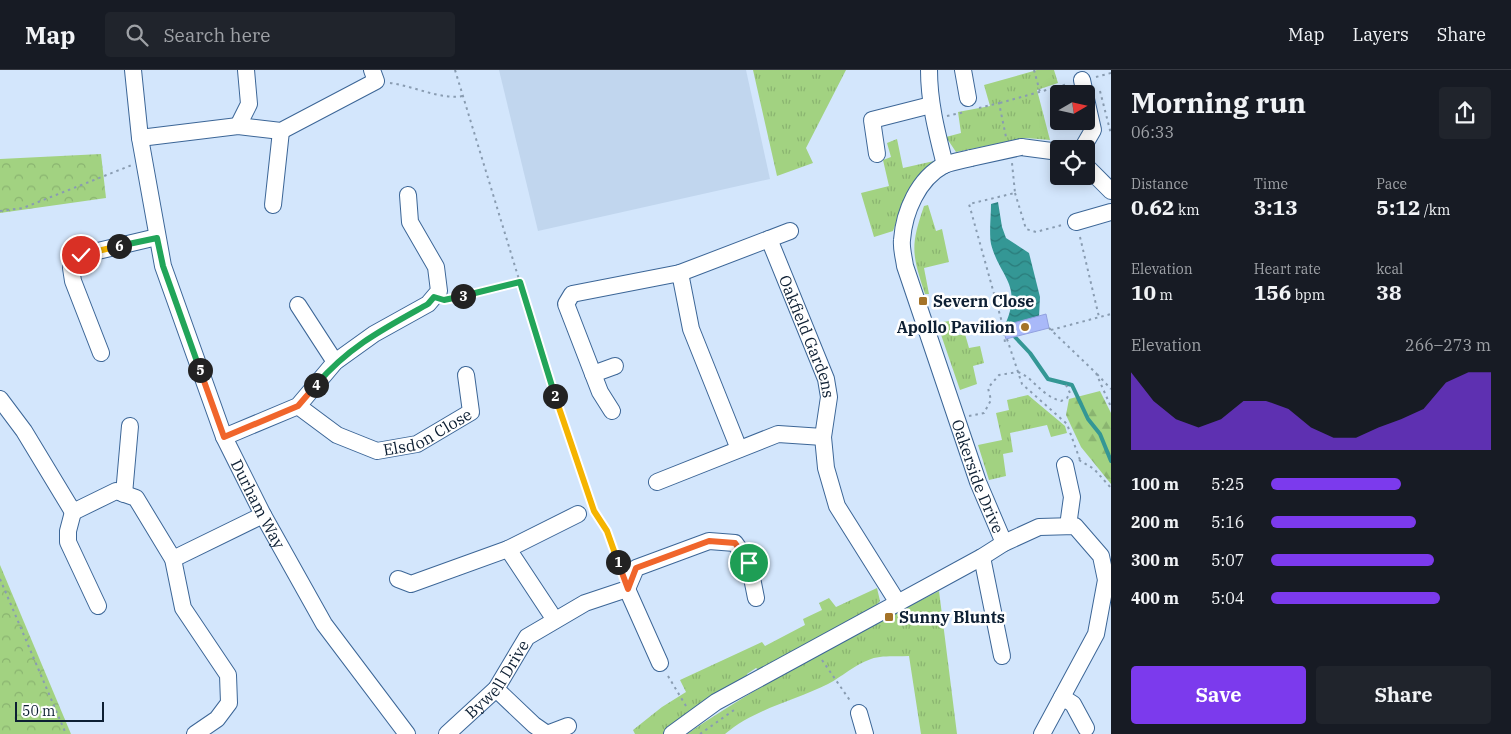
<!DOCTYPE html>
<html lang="en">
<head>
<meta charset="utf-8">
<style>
  body { margin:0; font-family:"IBM Plex Serif",serif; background:#20242c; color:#f1f3f6; height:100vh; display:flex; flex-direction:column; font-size:19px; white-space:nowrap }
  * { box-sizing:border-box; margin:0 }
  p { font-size:16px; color:#9ea1a6 }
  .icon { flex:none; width:28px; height:28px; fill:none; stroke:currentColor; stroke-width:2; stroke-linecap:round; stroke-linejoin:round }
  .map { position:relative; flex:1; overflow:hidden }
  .drawer { display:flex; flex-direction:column; background:#171b24; width:400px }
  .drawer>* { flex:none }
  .needle { width:32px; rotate:81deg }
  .buttons { position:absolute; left:1050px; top:15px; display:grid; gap:10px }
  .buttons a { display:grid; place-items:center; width:45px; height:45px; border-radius:5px; background:#171b24; box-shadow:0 2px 12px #0003; font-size:25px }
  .scale { position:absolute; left:15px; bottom:12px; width:89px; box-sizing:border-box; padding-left:5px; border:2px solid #0d1f33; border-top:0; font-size:14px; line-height:18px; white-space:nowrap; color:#0d1f33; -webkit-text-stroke:4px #fff; paint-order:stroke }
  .pin { position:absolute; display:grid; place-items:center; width:42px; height:42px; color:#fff; margin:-21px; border:2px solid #fff; border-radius:50%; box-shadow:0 1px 5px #0007 }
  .km { position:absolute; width:25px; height:25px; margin:-12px; border-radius:50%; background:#222; color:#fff; font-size:14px; line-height:25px; text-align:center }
  .round { display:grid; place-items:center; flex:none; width:52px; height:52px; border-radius:5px; background:#20242c }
  .overview { display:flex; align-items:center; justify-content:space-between; height:85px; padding:0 20px }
  h1 { font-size:28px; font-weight:800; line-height:38px }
  .metrics { display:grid; grid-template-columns:repeat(3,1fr); gap:8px; height:85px; padding:5px 20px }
  .metrics div { display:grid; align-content:center }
  .metrics b { font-size:21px; font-weight:800 }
  .metrics small { font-size:14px; font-weight:400 }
  .metrics p { font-size:14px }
  .chart { height:140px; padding:10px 20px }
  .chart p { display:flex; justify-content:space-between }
  .chart svg { width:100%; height:90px; margin-top:5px; fill:#7c3aed; opacity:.7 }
  .button { display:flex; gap:10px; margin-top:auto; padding:10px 20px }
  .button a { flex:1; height:58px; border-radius:5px; background:#7c3aed; color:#fff; font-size:20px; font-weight:800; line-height:58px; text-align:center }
  .button a+a { background:#20242c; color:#f1f3f6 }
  ul { padding:0 20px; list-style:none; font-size:16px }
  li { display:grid; grid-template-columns:80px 60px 1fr; align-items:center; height:38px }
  li i { height:12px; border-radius:6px; background:#7c3aed }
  header { display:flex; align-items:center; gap:30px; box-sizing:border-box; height:70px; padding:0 25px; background:#171b24; border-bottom:1px solid #363941 }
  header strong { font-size:24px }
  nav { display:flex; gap:28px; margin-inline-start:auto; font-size:18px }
  .search { width:350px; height:45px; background:#20242c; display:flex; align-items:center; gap:12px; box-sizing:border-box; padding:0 18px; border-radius:5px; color:#9ea1a6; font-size:19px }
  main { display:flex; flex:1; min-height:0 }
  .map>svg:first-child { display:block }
  .built { fill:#c1d6ee }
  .grass { fill:url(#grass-tufts) }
  .forest { fill:url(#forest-firs) }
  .park { fill:url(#park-crowns) }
  .water { fill:url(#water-waves) }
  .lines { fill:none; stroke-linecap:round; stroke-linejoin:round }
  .stream { stroke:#349795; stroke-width:4 }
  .building { fill:#a9b9f9; stroke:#92a1df }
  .minor-casing { stroke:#3c6697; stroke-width:18 }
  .path { stroke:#899cb1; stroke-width:2; stroke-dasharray:2.5 4; stroke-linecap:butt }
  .minor { stroke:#fff; stroke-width:16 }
  .minor-bridge-casing { stroke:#3c6697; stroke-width:18; stroke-linecap:butt }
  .minor-bridge { stroke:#fff; stroke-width:16 }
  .split-1-casing { stroke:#fff; stroke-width:10 }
  .split-2-casing { stroke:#fff; stroke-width:10 }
  .split-3-casing { stroke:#fff; stroke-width:10 }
  .split-4-casing { stroke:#fff; stroke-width:10 }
  .split-5-casing { stroke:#fff; stroke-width:10 }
  .split-6-casing { stroke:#fff; stroke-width:10 }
  .split-7-casing { stroke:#fff; stroke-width:10 }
  .split-1 { stroke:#f0652b; stroke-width:6 }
  .split-2 { stroke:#f5b400; stroke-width:6 }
  .split-3 { stroke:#22a559; stroke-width:6 }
  .split-4 { stroke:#22a559; stroke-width:6 }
  .split-5 { stroke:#f0652b; stroke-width:6 }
  .split-6 { stroke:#22a559; stroke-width:6 }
  .split-7 { stroke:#f5b400; stroke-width:6 }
  .poi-dot { fill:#a47328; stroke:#fff; stroke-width:2 }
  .labels { text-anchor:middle; stroke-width:5; stroke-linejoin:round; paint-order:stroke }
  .poi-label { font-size:16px; font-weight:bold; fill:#0d1f33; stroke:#fff; text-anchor:start }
  .street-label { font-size:16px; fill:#0d1f33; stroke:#fff }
</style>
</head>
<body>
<header>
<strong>Map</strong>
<div class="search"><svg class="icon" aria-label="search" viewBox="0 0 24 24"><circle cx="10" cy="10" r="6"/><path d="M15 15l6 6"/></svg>Search here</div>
<nav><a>Map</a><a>Layers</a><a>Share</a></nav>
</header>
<main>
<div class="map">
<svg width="1111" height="664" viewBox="0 0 1111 664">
  <defs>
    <pattern id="grass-tufts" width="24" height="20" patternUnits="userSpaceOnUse" patternTransform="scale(1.25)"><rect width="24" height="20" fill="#a2d281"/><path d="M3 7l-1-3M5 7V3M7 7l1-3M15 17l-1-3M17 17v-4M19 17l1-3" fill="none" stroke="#8ab470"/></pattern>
    <pattern id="forest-firs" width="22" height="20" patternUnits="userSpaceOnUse" patternTransform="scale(1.25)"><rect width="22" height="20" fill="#a2d281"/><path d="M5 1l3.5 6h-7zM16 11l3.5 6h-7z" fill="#8ab470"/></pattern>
    <pattern id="park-crowns" width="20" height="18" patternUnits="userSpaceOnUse" patternTransform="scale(1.25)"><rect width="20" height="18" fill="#a2d281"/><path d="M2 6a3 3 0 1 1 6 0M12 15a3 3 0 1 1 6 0" fill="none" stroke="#8ab470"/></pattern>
    <pattern id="water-waves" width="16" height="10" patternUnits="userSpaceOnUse" patternTransform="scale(1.25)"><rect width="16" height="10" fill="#349795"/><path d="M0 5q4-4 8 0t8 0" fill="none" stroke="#2a7b7a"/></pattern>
  </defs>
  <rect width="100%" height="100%" fill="#d3e6fc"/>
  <polygon class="built" points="499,0 746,0 770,109 538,161"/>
  <g class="grass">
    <polygon points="753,0 846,0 806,78 813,93 777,106"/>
    <polygon points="1037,0 1054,0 1058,13 1037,20 1050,70 1026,68 956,82 946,67 961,63 958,42 990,36 984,15"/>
    <path d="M897 69 903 98 934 91C914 113 903 133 893 161L874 167 861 123 889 116 883 90 891 87 887 73Z"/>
    <path d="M928 135 936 161 942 159 949 192 924 198 929 224H925C912 184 910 177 924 136Z"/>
    <polygon points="949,251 953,266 965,264 969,278 980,276 984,293 973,296 977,314 960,320 937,253"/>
    <polygon points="1028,325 1065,356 1067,363 1051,367 1047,355 1010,363 1013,382 1003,384 1006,406 989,410 978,375 1002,370 996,343 1009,340 1007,330"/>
    <polygon points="877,518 880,531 871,541 760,601 756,598 747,604 747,609 663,664 635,664 633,660 662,637 686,622 680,610 762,572 765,576 805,555 803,549 822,540 819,533 829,528 836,537"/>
    <path d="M939 521 957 664H921L909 586C897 587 882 585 871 589 854 595 843 606 828 614 794 631 754 639 725 664H687C767 610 853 564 939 521Z"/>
  </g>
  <polygon class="forest" points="1100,321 1111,343 1111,414 1081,377 1066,345 1069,329"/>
  <g class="park">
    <polygon points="101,84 106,128 0,143 0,89"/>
    <polygon points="0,495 71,664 0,664"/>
  </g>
  <path class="water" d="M998 132 1002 157 1006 168 1029 183 1040 227 1039 247 1005 255C1023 214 1000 208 991 174 989 162 991 146 991 134Z"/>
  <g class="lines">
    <polyline class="stream" points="1011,253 1015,267 1030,283 1048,309 1072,315 1088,349 1100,364 1111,391"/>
  </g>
  <polygon class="building" points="1046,244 1049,258 1006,269 1002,256"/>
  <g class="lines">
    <defs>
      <g id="minor">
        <path id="s1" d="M133 0 140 68 163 196 224 367 263 445 324 554 407 664"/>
        <path d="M929 0C929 33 937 63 945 95"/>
        <polyline points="963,0 968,28"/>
        <polyline points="1082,10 1085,24"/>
        <polyline points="238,56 249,34 246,0"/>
        <polyline points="140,68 238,56 281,61 376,11 372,0"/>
        <polyline points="1021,77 1059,82"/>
        <polyline points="1082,79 1093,60 1086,29"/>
        <polyline points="877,84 872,50 931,35"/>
        <path id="s2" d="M971 88C963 90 952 92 944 95 918 109 904 142 902 170 901 178 904 188 905 196L978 412 1004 473"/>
        <polyline points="1086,96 1111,121"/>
        <polyline points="273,135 281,61"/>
        <polyline points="1076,152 1111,142"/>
        <path id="s3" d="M769 169 826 309 829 327 823 367 826 398 837 436 898 533"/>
        <polyline points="680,203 790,161"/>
        <polyline points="298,235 335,292"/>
        <polyline points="101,283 73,211 71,198 81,185 157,167"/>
        <polyline points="593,304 615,296"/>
        <polyline points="0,329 24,361 73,442 116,421 136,428 173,489 183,538 228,605 229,633 217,649 195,664"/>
        <path id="s4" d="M298 336 337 365 377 381 417 374 471 342 466 305"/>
        <polyline points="612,341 600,322 566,234 572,224 680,203 691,259 739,379"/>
        <polyline points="224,367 298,336 335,292 374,264 428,234 439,221 436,197 410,152 408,125"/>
        <polyline points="1065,395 1072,427 1068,456"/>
        <polyline points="657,412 778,364 823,367"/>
        <polyline points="124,424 130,356"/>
        <polyline points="73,442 68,461 68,472 98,536"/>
        <polyline points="508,479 555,550"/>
        <polyline points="982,487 1002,586"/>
        <polyline points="173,489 263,445"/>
        <polyline points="398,509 411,514 508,479 578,444"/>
        <polyline points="627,519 660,593"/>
        <polyline points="496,619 534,655 547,664 568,656"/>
        <polyline points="1062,627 1073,634 1086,658"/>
        <polyline points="859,643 865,664"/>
        <path id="s5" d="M447 664 496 619 527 567 585 533 627 519 636 498 709 471 735 473 749 493 756 528"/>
        <polyline points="672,664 716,632 982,487 1004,473 1039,457 1075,456 1101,486 1106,510 1096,564 1042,664"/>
      </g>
    </defs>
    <use href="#minor" class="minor-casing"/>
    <g class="path">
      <polyline points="455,0 565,360 594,441 607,461 620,498"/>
      <polyline points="1034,0 1040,22"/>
      <polyline points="1096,7 1111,3"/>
      <path d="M390 13C414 16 440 30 463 26"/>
      <polyline points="1100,21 1111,64"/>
      <polyline points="1000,33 1068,14"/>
      <polyline points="979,38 999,33 1006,67"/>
      <polyline points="947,46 965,42"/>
      <polyline points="1015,123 1026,159 1036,162 1062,155"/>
      <polyline points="0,141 23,138 132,95"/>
      <polyline points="1080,167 1099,247"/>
      <polyline points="451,229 520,212"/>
      <polyline points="1003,256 969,134 1015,123 1012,93"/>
      <polyline points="1049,258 1096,303 1111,337"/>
      <polyline points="1051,260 1111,244"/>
      <polyline points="1004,263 1005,273 1008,272"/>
      <polyline points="1007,269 1022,314 1067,354 1080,390"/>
      <path d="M1018 302C1033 307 1040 325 1061 331L1067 328 1070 323 1066 315"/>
      <polyline points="1097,304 1111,319"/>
      <polyline points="969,346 984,343 991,330 988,318 999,305 1018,302"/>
      <polyline points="1079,390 1094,399 1111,418"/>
      <polyline points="0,509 66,664"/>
      <polyline points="822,590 851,632"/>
      <polyline points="668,606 686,636"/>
      <polyline points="700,664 734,640"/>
    </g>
    <use href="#minor" class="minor"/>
    <defs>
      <polyline id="minor-bridge" points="971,88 1021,77"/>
    </defs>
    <use href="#minor-bridge" class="minor-bridge-casing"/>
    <use href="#minor-bridge" class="minor-bridge"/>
  </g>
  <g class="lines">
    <defs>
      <polyline id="split-1" points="618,492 628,519 636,498 709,471 735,473 749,493"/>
      <polyline id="split-2" points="555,326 594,441 607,461 618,492"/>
      <polyline id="split-3" points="463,226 520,212 555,326"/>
      <path id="split-4" d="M316 315C349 276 385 258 428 234L434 227 444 230 463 226"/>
      <polyline id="split-5" points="200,300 224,367 298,336 316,315"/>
      <polyline id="split-6" points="119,176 157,168 163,196 200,300"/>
      <polyline id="split-7" points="81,185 119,176"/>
    </defs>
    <use href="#split-1" class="split-1-casing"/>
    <use href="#split-2" class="split-2-casing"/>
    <use href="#split-3" class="split-3-casing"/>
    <use href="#split-4" class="split-4-casing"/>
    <use href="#split-5" class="split-5-casing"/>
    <use href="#split-6" class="split-6-casing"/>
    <use href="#split-7" class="split-7-casing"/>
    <use href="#split-1" class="split-1"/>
    <use href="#split-2" class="split-2"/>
    <use href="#split-3" class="split-3"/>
    <use href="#split-4" class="split-4"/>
    <use href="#split-5" class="split-5"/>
    <use href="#split-6" class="split-6"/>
    <use href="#split-7" class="split-7"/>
  </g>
  <g class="poi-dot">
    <rect x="918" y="226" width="10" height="10" rx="2.5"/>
    <circle cx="1025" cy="257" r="5"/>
    <rect x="884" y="542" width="10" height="10" rx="2.5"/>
  </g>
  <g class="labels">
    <g class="poi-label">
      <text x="933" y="237">Severn Close</text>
      <text x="1015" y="263" text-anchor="end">Apollo Pavilion</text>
      <text x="899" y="553">Sunny Blunts</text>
    </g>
    <g class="street-label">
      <text dy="6" stroke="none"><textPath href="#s3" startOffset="105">Oakfield Gardens</textPath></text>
      <text dy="6" stroke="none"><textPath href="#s4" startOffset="146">Elsdon Close</textPath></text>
      <text dy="6" stroke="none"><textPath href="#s2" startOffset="366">Oakerside Drive</textPath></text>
      <text dy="6" stroke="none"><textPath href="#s1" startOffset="455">Durham Way</textPath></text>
      <text dy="6" stroke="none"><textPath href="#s5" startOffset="75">Bywell Drive</textPath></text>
    </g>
  </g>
</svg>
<div class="buttons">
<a><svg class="needle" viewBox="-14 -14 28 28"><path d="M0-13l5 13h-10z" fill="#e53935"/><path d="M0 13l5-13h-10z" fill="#9ea1a6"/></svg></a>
<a><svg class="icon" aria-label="locate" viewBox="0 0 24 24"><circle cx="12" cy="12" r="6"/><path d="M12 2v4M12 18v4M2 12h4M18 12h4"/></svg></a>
</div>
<div class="scale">50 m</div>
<div class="pin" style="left:749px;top:493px;background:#1e9e55"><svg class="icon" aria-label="arrive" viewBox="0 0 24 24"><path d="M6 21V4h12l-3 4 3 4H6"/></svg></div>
<div class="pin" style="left:81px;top:185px;background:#d93025"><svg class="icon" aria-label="check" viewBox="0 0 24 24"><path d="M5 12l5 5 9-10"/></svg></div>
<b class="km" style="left:618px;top:492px">1</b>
<b class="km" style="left:555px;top:326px">2</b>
<b class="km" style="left:463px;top:226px">3</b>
<b class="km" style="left:316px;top:315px">4</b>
<b class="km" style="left:200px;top:300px">5</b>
<b class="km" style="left:119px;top:176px">6</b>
</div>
<section class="drawer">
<div class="overview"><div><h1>Morning run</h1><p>06:33</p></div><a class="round"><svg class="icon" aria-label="share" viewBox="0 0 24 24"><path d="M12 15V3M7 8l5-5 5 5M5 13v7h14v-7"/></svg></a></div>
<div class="metrics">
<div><p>Distance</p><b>0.62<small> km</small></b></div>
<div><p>Time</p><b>3:13</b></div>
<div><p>Pace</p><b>5:12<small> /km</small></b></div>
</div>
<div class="metrics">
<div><p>Elevation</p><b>10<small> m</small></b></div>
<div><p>Heart rate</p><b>156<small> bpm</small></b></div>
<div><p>kcal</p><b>38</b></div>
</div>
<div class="chart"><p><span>Elevation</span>266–273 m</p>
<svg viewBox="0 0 160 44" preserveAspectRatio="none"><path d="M0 44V6L10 20L20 29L30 33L40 29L50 20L60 20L70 24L80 33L90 38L100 38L110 33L120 29L130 24L140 11L150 6L160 6V44z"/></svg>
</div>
<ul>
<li><b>100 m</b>5:25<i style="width:59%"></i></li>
<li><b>200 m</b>5:16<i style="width:66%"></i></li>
<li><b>300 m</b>5:07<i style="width:74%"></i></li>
<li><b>400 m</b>5:04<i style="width:77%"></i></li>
</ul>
<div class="button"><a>Save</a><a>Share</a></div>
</section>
</main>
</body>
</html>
